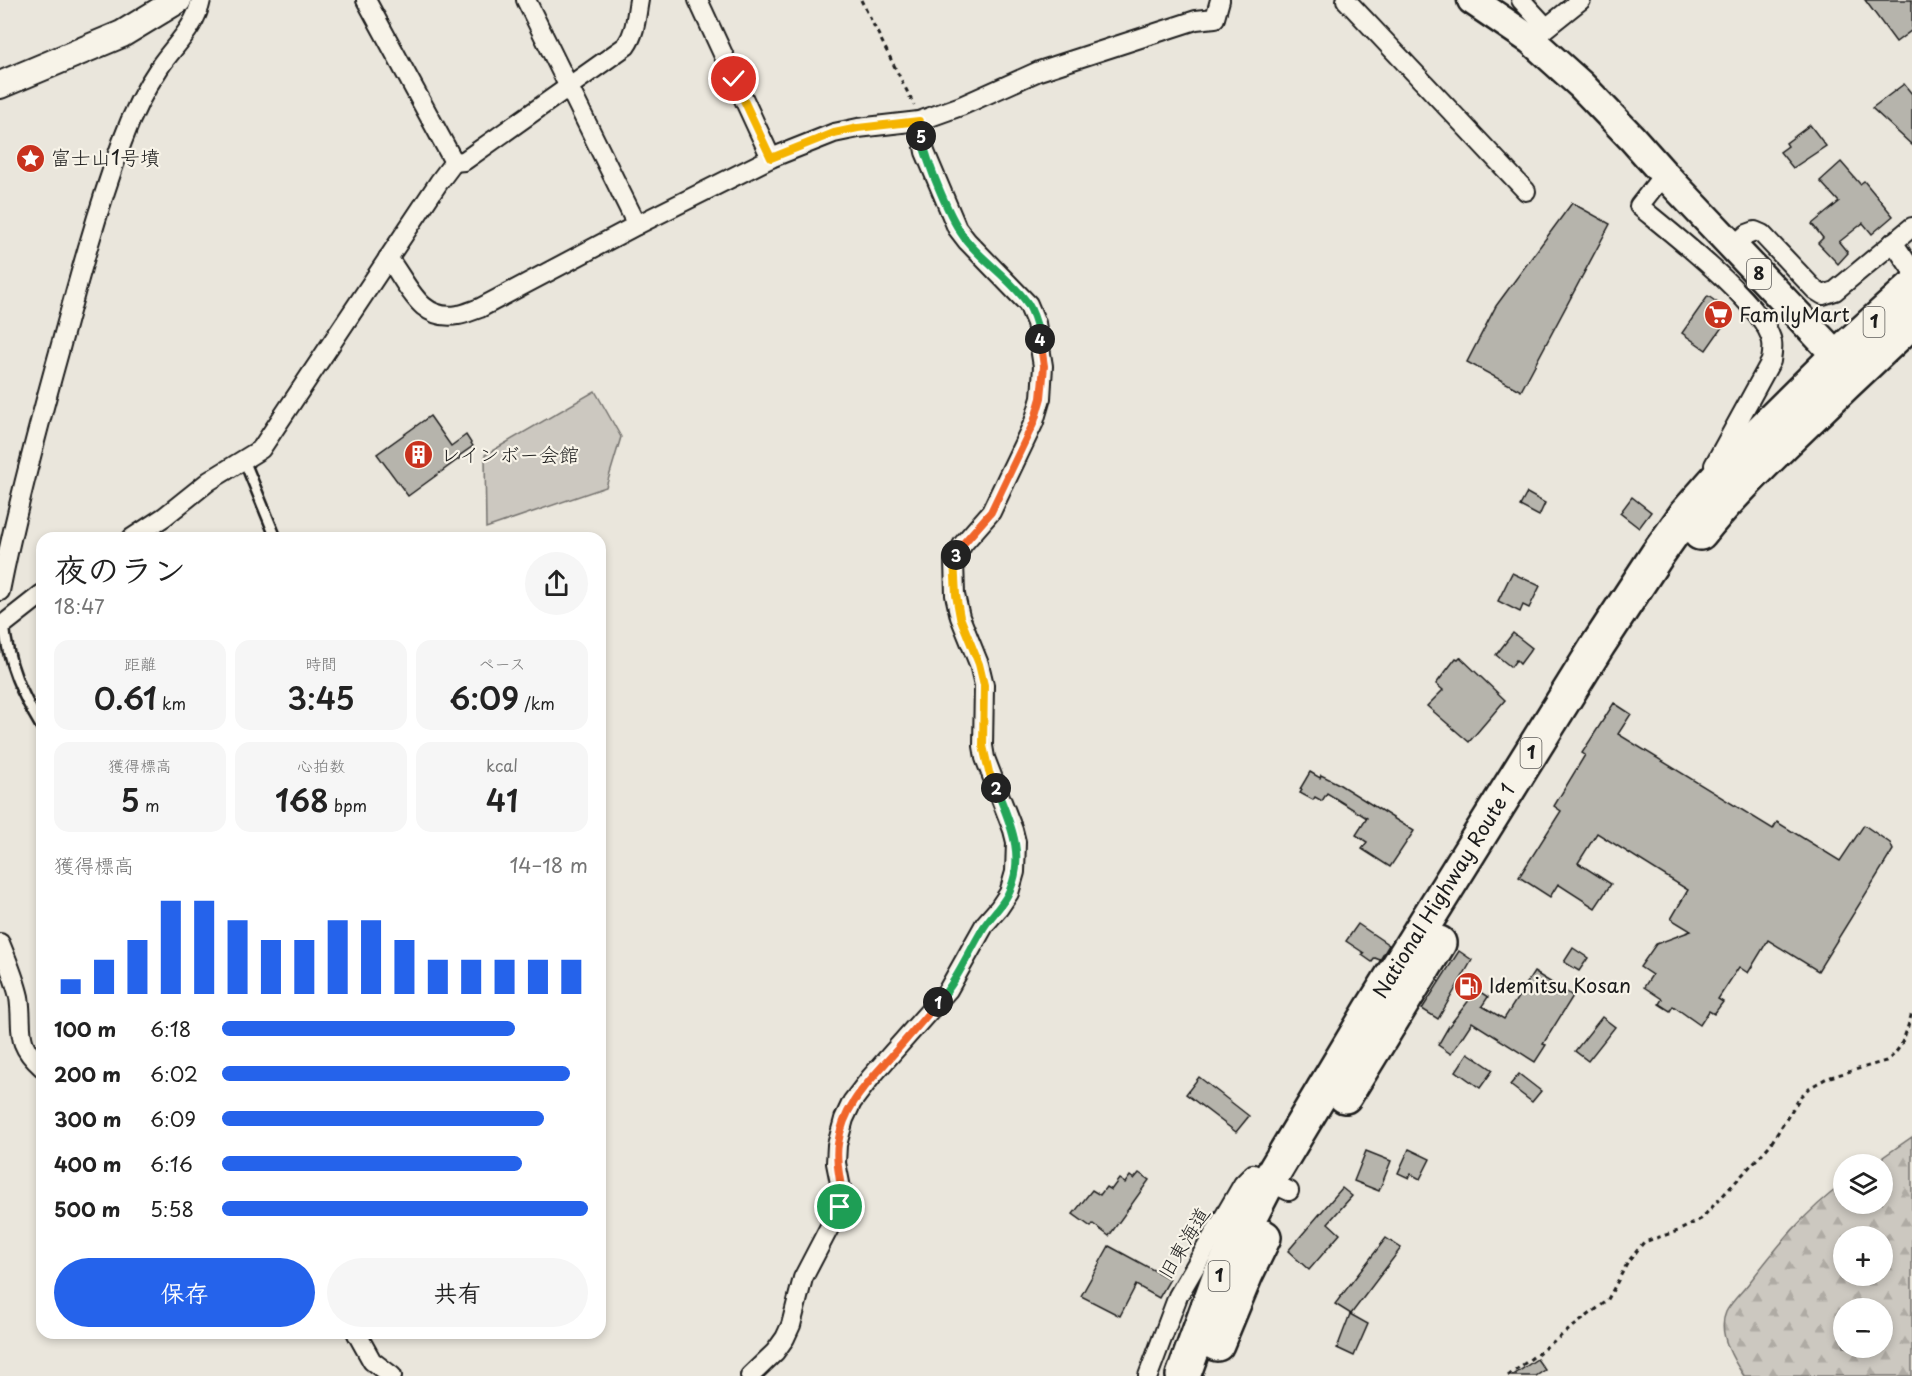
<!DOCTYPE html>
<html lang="ja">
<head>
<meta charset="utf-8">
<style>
  body { margin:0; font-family:"Playpen Sans","Klee One",sans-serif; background:#f6f6f6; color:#222; height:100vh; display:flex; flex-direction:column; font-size:22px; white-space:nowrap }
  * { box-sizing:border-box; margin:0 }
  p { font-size:20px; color:#767676 }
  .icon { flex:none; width:33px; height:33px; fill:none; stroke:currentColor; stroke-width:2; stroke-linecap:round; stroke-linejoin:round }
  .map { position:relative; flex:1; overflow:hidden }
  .drawer { position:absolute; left:36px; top:532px; width:570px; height:807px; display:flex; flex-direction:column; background:#fff; border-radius:18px; box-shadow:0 3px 9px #0003 }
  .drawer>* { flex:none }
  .fabs { position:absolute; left:1833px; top:1154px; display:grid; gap:12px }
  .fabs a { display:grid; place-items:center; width:60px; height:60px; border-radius:50%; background:#fff; box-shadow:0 3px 9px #0003; font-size:30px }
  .pin { position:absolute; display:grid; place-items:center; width:51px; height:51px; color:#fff; margin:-26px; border:3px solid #fff; border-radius:50%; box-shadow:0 2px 6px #0007 }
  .km { position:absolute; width:30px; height:30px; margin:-15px; border-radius:50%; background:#222; color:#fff; font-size:16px; line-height:30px; text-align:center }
  .round { display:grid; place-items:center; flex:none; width:63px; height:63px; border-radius:32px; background:#f6f6f6 }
  .head { display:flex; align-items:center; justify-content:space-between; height:102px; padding:0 18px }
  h1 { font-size:33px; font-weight:600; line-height:45px }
  .metrics { display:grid; grid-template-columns:repeat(3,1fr); gap:9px; height:102px; padding:6px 18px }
  .metrics div { display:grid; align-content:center; border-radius:15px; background:#f6f6f6; text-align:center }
  .metrics b { font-size:30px; font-weight:600 }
  .metrics small { font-size:16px; font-weight:400 }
  .metrics p { font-size:16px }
  .chart { height:168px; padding:12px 18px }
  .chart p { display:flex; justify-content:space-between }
  .chart svg { width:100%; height:108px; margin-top:6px; stroke:#2563eb; stroke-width:6 }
  .primary-button { display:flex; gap:12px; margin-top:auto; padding:12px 18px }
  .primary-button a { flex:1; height:69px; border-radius:36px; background:#2563eb; color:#fff; font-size:24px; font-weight:600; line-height:69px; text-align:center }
  .primary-button a+a { background:#f6f6f6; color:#222 }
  ul { padding:0 18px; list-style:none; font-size:20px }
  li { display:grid; grid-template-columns:96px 72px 1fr; align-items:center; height:45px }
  li i { height:15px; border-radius:8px; background:#2563eb }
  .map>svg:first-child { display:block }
  .green { fill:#ccc8c0; stroke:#74726e; stroke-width:1.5 }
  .forest { fill:url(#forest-firs); stroke:#74726e; stroke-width:1.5; fill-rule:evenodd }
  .building { fill:#b6b4ac; stroke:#1c1c1c; stroke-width:1.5 }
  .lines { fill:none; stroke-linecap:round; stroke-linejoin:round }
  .lane-casing { stroke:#1c1c1c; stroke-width:14 }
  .street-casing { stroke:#1c1c1c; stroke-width:22 }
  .secondary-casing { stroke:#1c1c1c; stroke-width:30 }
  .primary-casing { stroke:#1c1c1c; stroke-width:33 }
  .highway-casing { stroke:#1c1c1c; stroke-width:38 }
  .path { stroke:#1c1c1c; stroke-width:3; stroke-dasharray:4.5 4.5; stroke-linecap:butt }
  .lane { stroke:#f7f3e8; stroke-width:9 }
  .street { stroke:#f7f3e8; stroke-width:18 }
  .secondary { stroke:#f7f3e8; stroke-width:26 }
  .primary { stroke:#f7f3e8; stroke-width:28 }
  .highway { stroke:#f7f3e8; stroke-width:33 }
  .split-1-casing { stroke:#fff; stroke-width:12 }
  .split-2-casing { stroke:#fff; stroke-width:12 }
  .split-3-casing { stroke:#fff; stroke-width:12 }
  .split-4-casing { stroke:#fff; stroke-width:12 }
  .split-5-casing { stroke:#fff; stroke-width:12 }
  .split-6-casing { stroke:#fff; stroke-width:12 }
  .split-1 { stroke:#f0652b; stroke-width:8 }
  .split-2 { stroke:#22a559; stroke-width:8 }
  .split-3 { stroke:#f5b400; stroke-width:8 }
  .split-4 { stroke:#f0652b; stroke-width:8 }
  .split-5 { stroke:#22a559; stroke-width:8 }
  .split-6 { stroke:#f5b400; stroke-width:8 }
  .labels { text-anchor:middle; stroke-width:4.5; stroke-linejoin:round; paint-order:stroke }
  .shield { fill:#f7f3e8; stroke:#5e5c59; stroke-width:1.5 }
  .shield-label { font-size:18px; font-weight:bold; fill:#1c1c1c }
  .poi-label { font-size:20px; fill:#1c1c1c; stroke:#f7f3e8; text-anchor:start }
  .street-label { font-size:20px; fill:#1c1c1c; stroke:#f7f3e8 }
</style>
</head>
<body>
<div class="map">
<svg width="1912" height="1376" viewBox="0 0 1912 1376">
  <defs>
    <pattern id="forest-firs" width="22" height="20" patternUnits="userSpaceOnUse" patternTransform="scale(1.5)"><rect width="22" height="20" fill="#ccc8c0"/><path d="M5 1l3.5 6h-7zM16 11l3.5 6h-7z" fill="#afaba4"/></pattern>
  </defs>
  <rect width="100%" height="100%" fill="#eae6dc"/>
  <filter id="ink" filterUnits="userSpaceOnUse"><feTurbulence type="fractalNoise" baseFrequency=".0167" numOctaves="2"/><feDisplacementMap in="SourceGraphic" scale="12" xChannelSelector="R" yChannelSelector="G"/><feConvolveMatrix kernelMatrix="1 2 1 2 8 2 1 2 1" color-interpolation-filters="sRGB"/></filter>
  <g filter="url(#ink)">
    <polygon class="green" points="595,391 621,437 606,487 486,528 485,455"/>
    <path class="forest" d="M1912 1137V1376H1744C1733 1360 1717 1332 1726 1312 1731 1302 1742 1292 1749 1283 1777 1247 1805 1211 1843 1184L1844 1203H1882V1164H1873ZM1844 1236H1882V1275H1844ZM1844 1308H1882V1347H1844Z"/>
    <g class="building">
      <polygon points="1865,0 1912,0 1912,30 1896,42"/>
      <polygon points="1904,84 1912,94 1912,145 1872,108"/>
      <polygon points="1810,125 1826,146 1793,168 1780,152 1788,146 1786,143"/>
      <polygon points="1841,162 1860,184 1864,181 1893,216 1872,234 1863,223 1839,242 1848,253 1838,264 1818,243 1823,238 1812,224 1839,202 1820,181"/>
      <polygon points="1572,203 1610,224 1521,391 1467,362 1496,306"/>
      <polygon points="1708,296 1732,313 1706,350 1682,333"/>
      <polygon points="430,416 451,446 466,435 473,446 459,456 460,458 408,496 377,454"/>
      <polygon points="1527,493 1545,503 1539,516 1520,506"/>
      <polygon points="1632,497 1651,512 1639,528 1620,513"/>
      <polygon points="1512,573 1540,586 1529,608 1523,605 1520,612 1498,601"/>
      <polygon points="1513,633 1532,648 1520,664 1516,660 1511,667 1496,655"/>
      <polygon points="1460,657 1505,700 1469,742 1427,706 1443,690 1436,684 1456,658 1458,659"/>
      <polygon points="1614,703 1631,714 1618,734 1773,829 1777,822 1840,861 1864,825 1890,843 1893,850 1818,971 1768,940 1748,973 1739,967 1718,999 1723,1002 1714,1014 1709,1011 1700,1025 1673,1006 1670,1011 1659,1004 1662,999 1644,987 1652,975 1640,967 1656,944 1691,931 1671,919 1688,890 1597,833 1578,863 1611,884 1595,908 1558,884 1550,897 1519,877 1561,811 1554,806 1585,755 1582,753"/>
      <polygon points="1310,772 1320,778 1321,775 1337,783 1414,831 1390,867 1362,849 1367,842 1356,835 1367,818 1327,793 1322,801 1315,797 1313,800 1300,793 1302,790 1300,789"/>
      <polygon points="1358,924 1389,945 1380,960 1375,958 1372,962 1362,955 1364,953 1346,941"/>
      <polygon points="1573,948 1588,958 1579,971 1564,962"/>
      <polygon points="1459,951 1472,960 1438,1019 1422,1009"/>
      <polygon points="1534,972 1573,996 1543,1044 1546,1045 1535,1062 1472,1022 1451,1054 1438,1045 1449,1026 1477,990 1488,997 1482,1006 1504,1019"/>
      <polygon points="1602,1017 1615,1027 1588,1061 1575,1051"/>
      <polygon points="1468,1053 1493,1070 1480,1088 1456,1071"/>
      <polygon points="1519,1074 1541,1091 1532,1102 1510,1085"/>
      <polygon points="1199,1077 1249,1116 1236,1132 1186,1094"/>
      <polygon points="1409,1149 1430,1159 1420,1179 1411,1174 1409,1178 1398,1173"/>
      <polygon points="1366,1151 1391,1161 1379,1191 1354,1181"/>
      <polygon points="1139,1173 1149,1180 1109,1236 1093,1224 1091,1227 1073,1214 1092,1190 1100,1195 1106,1187 1111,1190 1119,1179 1125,1183 1130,1176 1134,1179"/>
      <polygon points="1342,1188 1352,1196 1328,1223 1340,1234 1309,1270 1288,1251"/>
      <polygon points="1386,1238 1401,1248 1351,1314 1335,1304"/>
      <polygon points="1109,1246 1170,1279 1159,1298 1136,1285 1120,1316 1081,1296"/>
      <polygon points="1350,1314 1368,1324 1354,1356 1337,1348"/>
      <polygon points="1537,1359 1545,1370 1536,1376 1512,1376"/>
    </g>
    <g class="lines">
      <defs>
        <g id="lane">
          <polyline points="244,460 276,538"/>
          <path d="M4 624C8 665 21 693 42 728"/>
        </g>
        <g id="street">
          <polyline points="366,0 454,162"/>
          <polyline points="526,0 637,225"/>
          <polyline points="698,0 771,158"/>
          <polyline points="1346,0 1526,191"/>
          <polyline points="1521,0 1546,27"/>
          <polyline points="1531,40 1581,0"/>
          <path d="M454 162 464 161 626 46C636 32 636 16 639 0"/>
          <path d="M1664 174 1639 206C1669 231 1766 306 1772 342 1773 348 1772 355 1771 361L1714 465"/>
          <polyline points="1893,242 1912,270"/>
          <polyline points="1732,247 1747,234 1755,231 1762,234 1815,290 1823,295 1835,291 1912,227"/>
          <path d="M388 258C408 283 419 322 458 315 466 314 473 310 480 308L637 225 771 158 834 133 858 128 919 121 961 106 1039 71 1196 20 1215 18 1220 0"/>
          <polyline points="132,538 164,517 209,481 261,449 439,182 454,162"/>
          <path d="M0 591C16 510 37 431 59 352 78 281 97 211 122 142 132 114 144 90 161 65 176 44 196 26 201 0"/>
          <polyline points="0,627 42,594"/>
          <path d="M0 943C7 960 15 979 19 997 24 1030 13 1041 42 1067"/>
          <polyline points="357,1334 372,1361 392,1376"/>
          <polyline points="750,1376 775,1352 785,1338 791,1325 803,1278 840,1207 841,1188 836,1163 837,1145 844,1119 852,1102 871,1077 948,990 985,924 999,908 1009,893 1015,872 1016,842 1013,830 985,758 983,746 984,685 979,664 960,617 955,595 954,560 963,544 991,512 1034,422 1041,398 1043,366 1036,323 1028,304 967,241 957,228 925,152 919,121"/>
          <polyline points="1148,1376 1178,1296 1243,1184 1253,1174 1289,1191"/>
        </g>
        <polyline id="secondary" points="0,85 122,34 178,0"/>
        <polyline id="primary" points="1472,0 1531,40 1581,85 1632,138 1664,174 1853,373"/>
        <g id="highway">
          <path d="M1700 533C1726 500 1756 471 1785 442 1827 401 1869 361 1912 321"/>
          <polyline points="1345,1096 1439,943"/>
          <polyline points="1217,1344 1246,1274 1264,1237"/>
          <polyline points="1183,1376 1219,1277 1268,1182 1371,1010 1598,645 1657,555 1686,514 1745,447 1837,356 1912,288"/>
        </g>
      </defs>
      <use href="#lane" class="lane-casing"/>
      <use href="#street" class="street-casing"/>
      <use href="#secondary" class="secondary-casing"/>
      <use href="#primary" class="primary-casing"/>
      <use href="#highway" class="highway-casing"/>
      <g class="path">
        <polyline points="861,0 914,105"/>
        <path d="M1508 1376 1607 1301 1628 1262 1644 1242 1678 1231 1701 1219 1770 1145 1801 1096 1809 1088 1827 1078 1886 1061C1903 1050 1906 1031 1912 1013"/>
      </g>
      <use href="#lane" class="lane"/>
      <use href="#street" class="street"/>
      <use href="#secondary" class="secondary"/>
      <use href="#primary" class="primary"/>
      <use href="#highway" class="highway"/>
    </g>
  </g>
  <g class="lines" filter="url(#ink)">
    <defs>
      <path id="split-1" d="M840 1207C845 1186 834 1168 838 1144 843 1104 871 1080 896 1051 910 1035 924 1019 938 1002"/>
      <path id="split-2" d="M938 1002C956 982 967 956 981 932 988 918 1001 908 1008 894 1027 857 1010 823 996 788"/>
      <polyline id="split-3" points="956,555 954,560 956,595 960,617 979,664 984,685 983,746 989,772 996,788"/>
      <polyline id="split-4" points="956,555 963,544 991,512 1034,422 1041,398 1044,366 1040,339"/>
      <path id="split-5" d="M921 136C927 162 950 221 967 241 985 263 1013 281 1028 304 1035 315 1037 327 1040 339"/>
      <polyline id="split-6" points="734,79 771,158 834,133 858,128 919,121 921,136"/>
    </defs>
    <use href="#split-1" class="split-1-casing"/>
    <use href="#split-2" class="split-2-casing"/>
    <use href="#split-3" class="split-3-casing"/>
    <use href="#split-4" class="split-4-casing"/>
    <use href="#split-5" class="split-5-casing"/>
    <use href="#split-6" class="split-6-casing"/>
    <use href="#split-1" class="split-1"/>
    <use href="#split-2" class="split-2"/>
    <use href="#split-3" class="split-3"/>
    <use href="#split-4" class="split-4"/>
    <use href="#split-5" class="split-5"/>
    <use href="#split-6" class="split-6"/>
  </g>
  <defs>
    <symbol id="sight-disc" viewBox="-11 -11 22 22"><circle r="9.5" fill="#c8321e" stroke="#f7f3e8"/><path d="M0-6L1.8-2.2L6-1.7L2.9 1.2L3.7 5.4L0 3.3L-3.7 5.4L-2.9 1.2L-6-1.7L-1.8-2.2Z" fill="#fff"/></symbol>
    <symbol id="supermarket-disc" viewBox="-11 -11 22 22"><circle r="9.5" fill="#c8321e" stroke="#f7f3e8"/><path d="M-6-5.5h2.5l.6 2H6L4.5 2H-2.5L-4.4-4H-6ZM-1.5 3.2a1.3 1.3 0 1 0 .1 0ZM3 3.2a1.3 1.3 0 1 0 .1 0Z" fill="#fff"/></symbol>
    <symbol id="building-disc" viewBox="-11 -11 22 22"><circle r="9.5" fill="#c8321e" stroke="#f7f3e8"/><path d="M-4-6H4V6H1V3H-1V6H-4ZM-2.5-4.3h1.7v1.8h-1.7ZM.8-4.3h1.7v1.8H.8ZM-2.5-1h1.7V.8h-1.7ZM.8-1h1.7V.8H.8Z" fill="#fff"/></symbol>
    <symbol id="fuel-disc" viewBox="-11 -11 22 22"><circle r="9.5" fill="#c8321e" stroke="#f7f3e8"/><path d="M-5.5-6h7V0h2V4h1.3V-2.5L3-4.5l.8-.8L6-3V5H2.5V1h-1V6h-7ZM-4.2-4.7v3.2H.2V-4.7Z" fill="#fff"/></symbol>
  </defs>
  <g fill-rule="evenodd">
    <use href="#sight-disc" x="14" y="142" width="33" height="33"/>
    <use href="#supermarket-disc" x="1702" y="298" width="33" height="33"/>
    <use href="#building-disc" x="402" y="438" width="33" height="33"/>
    <use href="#fuel-disc" x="1452" y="970" width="33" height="33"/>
  </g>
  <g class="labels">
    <g class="shield">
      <rect x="1747" y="259" width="24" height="30" rx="4.5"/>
      <rect x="1863.5" y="307" width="21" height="30" rx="4.5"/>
      <rect x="1520.5" y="738" width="21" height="30" rx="4.5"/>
      <rect x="1208.5" y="1261" width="21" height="30" rx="4.5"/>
    </g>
    <g class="shield-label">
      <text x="1759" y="280">8</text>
      <text x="1874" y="328">1</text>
      <text x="1531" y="759">1</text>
      <text x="1219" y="1282">1</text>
    </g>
    <g class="poi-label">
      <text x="51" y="165">富士山1号墳</text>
      <text x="1739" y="322">FamilyMart</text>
      <text x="440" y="462">レインボー会館</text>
      <text x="1489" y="993">Idemitsu Kosan</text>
    </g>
    <g class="street-label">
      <text transform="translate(1444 891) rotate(-58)" y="7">National Highway Route 1</text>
      <text transform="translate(1184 1243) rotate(-59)" y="7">旧東海道</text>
    </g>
  </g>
</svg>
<div class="fabs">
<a><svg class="icon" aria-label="layers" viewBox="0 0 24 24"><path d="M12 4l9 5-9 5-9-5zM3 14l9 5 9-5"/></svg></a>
<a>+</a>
<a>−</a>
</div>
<div class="pin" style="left:840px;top:1207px;background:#1e9e55"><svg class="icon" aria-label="arrive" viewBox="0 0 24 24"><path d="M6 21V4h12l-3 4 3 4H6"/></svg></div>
<div class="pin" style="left:734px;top:79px;background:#d93025"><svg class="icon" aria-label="check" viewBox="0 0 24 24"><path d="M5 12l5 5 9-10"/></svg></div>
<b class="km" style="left:938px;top:1002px">1</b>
<b class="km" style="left:996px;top:788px">2</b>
<b class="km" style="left:956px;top:555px">3</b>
<b class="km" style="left:1040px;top:339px">4</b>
<b class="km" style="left:921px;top:136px">5</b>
<section class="drawer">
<div class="head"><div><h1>夜のラン</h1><p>18:47</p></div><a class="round"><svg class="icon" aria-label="share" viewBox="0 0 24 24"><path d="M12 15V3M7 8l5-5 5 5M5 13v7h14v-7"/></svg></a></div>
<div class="metrics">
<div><p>距離</p><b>0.61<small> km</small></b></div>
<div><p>時間</p><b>3:45</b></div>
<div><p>ペース</p><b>6:09<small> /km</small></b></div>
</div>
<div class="metrics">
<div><p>獲得標高</p><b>5<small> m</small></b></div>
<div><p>心拍数</p><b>168<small> bpm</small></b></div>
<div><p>kcal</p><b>41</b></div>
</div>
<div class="chart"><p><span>獲得標高</span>14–18 m</p>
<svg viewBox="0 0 160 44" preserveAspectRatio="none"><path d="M5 44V38M15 44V30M25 44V22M35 44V6M45 44V6M55 44V14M65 44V22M75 44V22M85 44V14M95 44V14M105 44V22M115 44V30M125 44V30M135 44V30M145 44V30M155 44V30"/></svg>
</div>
<ul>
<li><b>100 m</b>6:18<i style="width:80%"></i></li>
<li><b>200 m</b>6:02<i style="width:95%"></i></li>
<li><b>300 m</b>6:09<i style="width:88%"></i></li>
<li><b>400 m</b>6:16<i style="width:82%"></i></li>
<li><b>500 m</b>5:58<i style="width:100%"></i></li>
</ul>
<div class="primary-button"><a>保存</a><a>共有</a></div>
</section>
</div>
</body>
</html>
